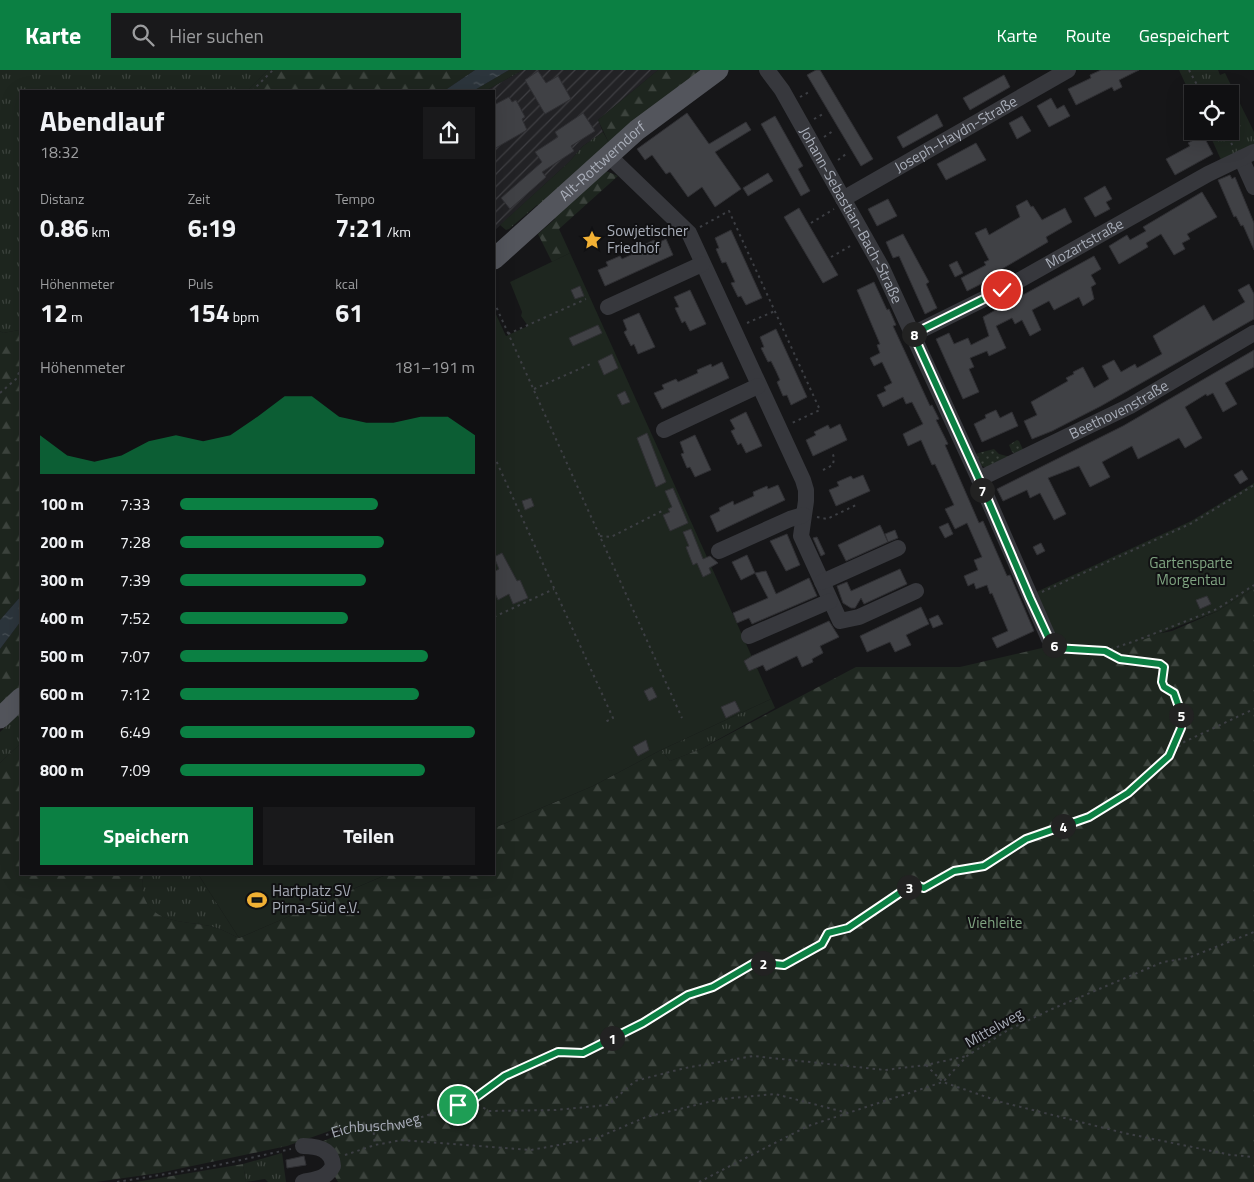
<!DOCTYPE html>
<html lang="de">
<head>
<meta charset="utf-8">
<style>
  body { margin:0; font-family:"Titillium Web",sans-serif; background:#19191b; color:#f1f3f6; height:100vh; display:flex; flex-direction:column; font-size:19px; white-space:nowrap }
  * { box-sizing:border-box; margin:0 }
  p { font-size:16px; color:#9c9d9f }
  .icon { flex:none; width:28px; height:28px; fill:none; stroke:currentColor; stroke-width:2; stroke-linecap:round; stroke-linejoin:round }
  .map { position:relative; flex:1; overflow:hidden }
  .details { position:absolute; left:20px; top:20px; width:475px; height:785px; display:flex; flex-direction:column; background:#101012; border-radius:0px; box-shadow:0 5px 20px #0002,0 0 0 1px #303032 }
  .details>* { flex:none }
  .buttons { position:absolute; left:1184px; top:15px; display:grid; gap:10px }
  .buttons a { display:grid; place-items:center; width:55px; height:55px; border-radius:0px; background:#101012; box-shadow:0 5px 20px #0002,0 0 0 1px #303032; font-size:25px }
  .pin { position:absolute; display:grid; place-items:center; width:42px; height:42px; color:#fff; margin:-21px; border:2px solid #fff; border-radius:50%; box-shadow:0 1px 5px #0007 }
  .km { position:absolute; width:25px; height:25px; margin:-12px; border-radius:50%; background:#222; color:#fff; font-size:14px; line-height:25px; text-align:center }
  .round { display:grid; place-items:center; flex:none; width:52px; height:52px; border-radius:0px; background:#19191b }
  .headline { display:flex; align-items:center; justify-content:space-between; height:85px; padding:0 20px }
  h1 { font-size:28px; font-weight:700; line-height:38px }
  .stats { display:grid; grid-template-columns:repeat(3,1fr); gap:8px; height:85px; padding:5px 20px }
  .stats div { display:grid; align-content:center }
  .stats b { font-size:25px; font-weight:700 }
  .stats small { font-size:14px; font-weight:400 }
  .stats p { font-size:14px }
  .chart { height:140px; padding:10px 20px }
  .chart p { display:flex; justify-content:space-between }
  .chart svg { width:100%; height:90px; margin-top:5px; fill:#0b8043; opacity:.7 }
  .cta { display:flex; gap:10px; margin-top:auto; padding:10px 20px }
  .cta a { flex:1; height:58px; border-radius:0px; background:#0b8043; color:#fff; font-size:20px; font-weight:700; line-height:58px; text-align:center }
  .cta a+a { background:#19191b; color:#f1f3f6 }
  ul { padding:0 20px; list-style:none; font-size:16px }
  li { display:grid; grid-template-columns:80px 60px 1fr; align-items:center; height:38px }
  li i { height:12px; border-radius:6px; background:#0b8043 }
  header { display:flex; align-items:center; gap:30px; box-sizing:border-box; height:70px; padding:0 25px; background:#0b8043; color:#fff }
  header strong { font-size:24px }
  nav { display:flex; gap:28px; margin-inline-start:auto; font-size:18px }
  .search { width:350px; height:45px; background:#19191b; display:flex; align-items:center; gap:12px; box-sizing:border-box; padding:0 18px; border-radius:0px; color:#9c9d9f; font-size:19px }
  .map>svg:first-child { display:block }
  .industrial { fill:url(#industrial-furrows) }
  .grass { fill:url(#grass-tufts) }
  .forest { fill:url(#forest-firs) }
  .park { fill:url(#park-dots) }
  .garden { fill:#1e261f }
  .water { fill:url(#water-ripples) }
  .building { fill:#404145; stroke:#303034 }
  .lines { fill:none; stroke-linecap:round; stroke-linejoin:round }
  .path { stroke:#3d3f44; stroke-width:2; stroke-dasharray:2.5 4; stroke-linecap:butt }
  .minor { stroke:#37383d; stroke-width:16 }
  .major { stroke:#53555c; stroke-width:21 }
  .route-casing { stroke:#fff; stroke-width:10 }
  .route { stroke:#0b8043; stroke-width:6 }
  .labels { text-anchor:middle; stroke-width:4; stroke-linejoin:round; paint-order:stroke }
  .street-label { font-size:15px; fill:#a8adb8; stroke:#111113 }
  .poi-label { font-size:15px; fill:#a8adb8; stroke:#111113; text-anchor:start }
  .park-label { font-size:15px; fill:#7fa381; stroke:#111113 }
</style>
</head>
<body>
<header>
<strong>Karte</strong>
<div class="search"><svg class="icon" aria-label="search" viewBox="0 0 24 24"><circle cx="10" cy="10" r="6"/><path d="M15 15l6 6"/></svg>Hier suchen</div>
<nav><a>Karte</a><a>Route</a><a>Gespeichert</a></nav>
</header>
<div class="map">
<svg width="1254" height="1112" viewBox="0 0 1254 1112">
  <defs>
    <pattern id="industrial-furrows" width="10" height="10" patternUnits="userSpaceOnUse" patternTransform="scale(1.25)"><rect width="10" height="10" fill="#222225"/><path d="M-1 1l2-2M0 10L10 0M9 11l2-2" fill="none" stroke="#3f3f43"/></pattern>
    <pattern id="grass-tufts" width="24" height="20" patternUnits="userSpaceOnUse" patternTransform="scale(1.25)"><rect width="24" height="20" fill="#1e261f"/><path d="M3 7l-1-3M5 7V3M7 7l1-3M15 17l-1-3M17 17v-4M19 17l1-3" fill="none" stroke="#3c433d"/></pattern>
    <pattern id="forest-firs" width="22" height="20" patternUnits="userSpaceOnUse" patternTransform="scale(1.25)"><rect width="22" height="20" fill="#1e261f"/><path d="M5 1l3.5 6h-7zM16 11l3.5 6h-7z" fill="#3c433d"/></pattern>
    <pattern id="park-dots" width="8" height="8" patternUnits="userSpaceOnUse" patternTransform="scale(1.25)"><rect width="8" height="8" fill="#1e261f"/><path d="M2 2h.1M6 6h.1" fill="none" stroke="#3c433d" stroke-width="1.8" stroke-linecap="round"/></pattern>
    <pattern id="water-ripples" width="26" height="14" patternUnits="userSpaceOnUse" patternTransform="scale(1.25)"><rect width="26" height="14" fill="#2c353c"/><path d="M2 4q2-2 4 0t4 0M15 11q2-2 4 0t4 0" fill="none" stroke="#485056"/></pattern>
  </defs>
  <rect width="100%" height="100%" fill="#161618"/>
  <polygon class="industrial" points="523,0 658,0 598,50 603,62 583,76 569,92 494,161 494,21 485,21"/>
  <g class="grass">
    <polygon points="0,0 268,0 247,21 21,21 21,257 19,260 3,263 0,261"/>
    <polygon points="509,0 523,0 485,21 473,21"/>
    <polygon points="1179,0 1218,0 1220,5 1225,3 1254,62 1254,77 1222,92 1208,61 1230,61 1230,24 1192,24 1192,28"/>
    <polygon points="603,62 609,73 541,135 537,135 509,159 506,160 500,155 569,92 583,76"/>
    <polygon points="771,629 775,638 701,679 670,691 661,680"/>
    <polygon points="21,642 21,673 0,693 0,662"/>
    <path d="M143 804H198L239 868C230 864 220 858 210 856 177 850 136 853 143 804Z"/>
    <polygon points="282,1083 286,1112 268,1112 265,1109 246,1112 243,1094"/>
  </g>
  <g class="forest">
    <polygon points="268,0 475,0 444,21 247,21"/>
    <polygon points="658,0 706,0 609,73 598,50"/>
    <polygon points="606,101 618,106 559,159 570,183 552,192 538,164 555,149 552,144"/>
    <polygon points="21,257 21,526 0,550 0,261 3,263 19,260"/>
    <path d="M1254 518V1112H338L316 1074 343 1063 341 1057 287 1076 159 1103 96 1112H0V693L21 673V804H143C137 853 177 850 210 856 220 858 230 864 239 868L388 804H494V758L593 716 661 680 670 691 701 679 856 597H960L1055 575 1060 582 1172 561 1218 541Z"/>
    <polygon points="21,551 21,619 0,639 0,579"/>
    <polygon points="243,1094 246,1112 136,1112"/>
  </g>
  <g class="park">
    <polygon points="1017,370 1019,371 1025,384 1020,386 1012,382 1009,375"/>
    <polygon points="994,379 999,384 1014,388 989,399 980,395 975,384"/>
  </g>
  <g class="garden">
    <polygon points="570,183 771,629 661,680 593,716 494,758 494,240 506,266 528,256 521,246 522,242 510,212"/>
    <polygon points="1254,413 1254,518 1218,541 1104,585 1060,582 1035,531 1036,522 1191,451"/>
    <polygon points="198,804 388,804 239,868"/>
  </g>
  <g class="water">
    <polygon points="475,0 509,0 473,21 444,21"/>
    <polygon points="21,526 21,551 0,579 0,550"/>
  </g>
  <g class="building">
    <polygon points="816,0 820,0 873,89 861,96 807,5"/>
    <polygon points="1101,0 1139,0 1119,10 1122,17 1114,21 1112,17 1076,35 1068,19 1091,8 1090,5"/>
    <polygon points="538,1 546,13 558,6 571,29 545,44 525,10"/>
    <polygon points="1004,5 1010,17 970,40 963,28"/>
    <polygon points="509,27 512,32 516,30 525,47 522,49 527,60 494,79 494,35"/>
    <polygon points="1051,28 1057,39 1064,35 1070,46 1049,57 1037,36"/>
    <polygon points="583,43 595,61 571,76 574,81 542,102 546,107 510,139 501,128 542,92 535,82 558,67 555,62"/>
    <polygon points="687,43 709,74 746,52 751,60 715,82 741,119 715,137 702,117 688,127 670,102 666,104 652,85 645,90 637,79"/>
    <polygon points="937,44 943,56 903,78 897,67"/>
    <polygon points="775,46 803,96 798,99 810,121 801,126 761,54"/>
    <polygon points="1022,46 1031,61 1017,69 1009,53"/>
    <polygon points="1203,65 1213,84 1175,105 1166,89 1190,76 1188,73"/>
    <polygon points="976,73 986,90 946,110 937,94"/>
    <polygon points="768,103 773,111 748,126 743,118"/>
    <polygon points="1230,105 1232,109 1235,107 1254,153 1254,180 1243,155 1241,156 1236,146 1234,147 1218,110"/>
    <polygon points="1105,116 1112,129 1106,132 1110,139 1095,147 1084,128"/>
    <polygon points="1202,122 1217,147 1187,164 1190,169 1182,173 1185,179 1174,185 1161,164 1146,173 1148,177 1119,194 1109,176 1127,165 1130,170 1146,161 1143,157"/>
    <polygon points="888,129 897,146 877,156 868,139"/>
    <polygon points="1027,130 1031,137 1033,136 1042,150 1065,138 1072,152 1046,167 1048,172 990,206 991,209 967,221 961,208 986,195 984,192 989,190 975,163 986,158 989,165 1020,147 1016,136"/>
    <polygon points="799,138 838,205 823,213 784,147"/>
    <polygon points="731,160 762,228 746,235 741,226 738,227 731,213 735,212 730,201 726,192 722,193 716,179 719,178 715,168"/>
    <polygon points="903,164 929,212 926,214 937,238 925,244 899,186 893,188 886,172"/>
    <polygon points="666,169 673,185 605,216 598,200 608,196 606,192 620,186 622,189 642,180 640,177 654,170 656,174"/>
    <polygon points="1094,186 1101,199 1091,205 1096,214 1091,217 1094,229 1083,236 1079,227 1054,240 1049,231 1032,240 1041,260 1030,266 1022,250 1015,254 1012,248 996,256 1006,278 989,286 987,281 970,288 974,297 969,299 979,322 963,329 936,269 949,263 954,274 968,268 971,275 989,266 983,247"/>
    <polygon points="957,191 963,203 955,207 949,195"/>
    <polygon points="874,212 887,240 889,239 896,255 893,256 930,336 932,335 939,349 936,350 948,374 945,375 979,453 983,451 1007,506 1010,505 1034,561 997,578 992,568 1008,561 992,523 990,524 987,515 976,519 974,513 968,516 964,506 978,500 974,490 982,487 967,453 955,459 945,439 954,435 935,394 932,395 921,370 908,376 903,364 923,354 912,332 906,334 903,327 883,337 877,325 886,321 884,317 892,313 882,292 874,296 870,288 880,283 877,275 880,274 857,220"/>
    <polygon points="1249,214 1254,224 1254,249 1101,336 1052,361 1032,369 1024,351 1037,345 1031,332 1068,311 1066,308 1074,304 1073,302 1083,297 1094,318 1109,309 1102,296 1114,290 1121,302 1135,294 1137,298 1162,284 1153,266 1204,235 1213,251 1245,232 1238,220"/>
    <polygon points="580,216 584,226 575,229 571,220"/>
    <polygon points="690,220 706,254 690,261 685,251 682,253 675,238 679,237 674,227"/>
    <polygon points="639,243 655,277 638,284 634,274 631,276 624,262 627,260 623,250"/>
    <polygon points="598,255 602,263 573,276 569,268"/>
    <polygon points="776,259 807,327 791,335 787,325 783,326 777,312 780,310 776,301 771,291 768,292 761,278 764,277 760,267"/>
    <polygon points="1254,280 1254,297 1225,313 1237,334 1223,342 1213,323 1207,326 1206,324 1185,337 1202,368 1185,378 1179,368 1138,389 1132,376 1102,392 1110,407 1090,417 1079,396 1048,408 1066,444 1054,450 1040,423 1030,428 1027,420 1003,431 997,419 1123,356"/>
    <polygon points="612,284 618,298 604,305 598,291"/>
    <polygon points="722,292 729,308 662,339 654,323 664,319 662,315 676,309 678,312 698,303 697,300 711,294 712,297"/>
    <polygon points="625,321 630,332 622,335 617,325"/>
    <polygon points="996,340 1000,348 1012,342 1018,356 982,372 974,354 986,348 985,345"/>
    <polygon points="746,342 762,376 746,383 741,373 738,375 731,361 735,359 730,350"/>
    <polygon points="840,354 847,370 813,386 806,370 816,365 814,362 828,355 830,359"/>
    <polygon points="647,363 666,412 656,417 637,368"/>
    <polygon points="695,365 711,400 695,407 690,397 687,398 681,384 684,383 680,372"/>
    <polygon points="1242,400 1248,409 1240,414 1234,405"/>
    <polygon points="863,405 870,421 836,436 829,420 839,416 837,412 851,406 853,409"/>
    <polygon points="778,415 785,430 717,462 710,446 720,441 719,438 733,431 734,435 754,426 753,422 767,416 768,419"/>
    <polygon points="673,418 688,453 670,461 663,445 670,442 668,439 672,437 665,421"/>
    <polygon points="531,428 534,436 525,440 522,431"/>
    <polygon points="948,453 953,464 945,468 939,457"/>
    <polygon points="880,455 888,472 846,491 838,475"/>
    <polygon points="691,459 703,489 710,486 718,493 709,498 711,503 703,507 697,493 693,495 686,477 689,476 683,462"/>
    <polygon points="895,460 898,468 888,472 885,464"/>
    <polygon points="787,464 800,495 786,501 770,471"/>
    <polygon points="817,467 825,484 821,486 813,468"/>
    <polygon points="1041,473 1045,481 1037,485 1033,477"/>
    <polygon points="502,483 517,511 520,510 528,528 513,534 509,524 498,530 494,521 494,502 499,499 494,487"/>
    <polygon points="747,485 755,503 741,510 732,492"/>
    <polygon points="900,499 907,514 864,534 861,528 855,538 851,538 843,533 837,516 847,512 851,521"/>
    <polygon points="766,501 776,524 809,508 817,526 752,554 749,548 737,553 733,543 768,528 755,503"/>
    <polygon points="1207,526 1211,534 1200,539 1196,530"/>
    <polygon points="921,537 929,554 906,565 911,575 895,582 890,572 867,582 860,566"/>
    <polygon points="938,545 943,554 933,558 929,549"/>
    <polygon points="829,551 839,567 820,576 823,583 812,589 813,592 802,597 797,586 766,601 763,595 749,601 744,591 752,586"/>
    <polygon points="652,617 657,627 649,631 644,621"/>
    <polygon points="735,631 740,641 726,648 721,637"/>
    <polygon points="646,670 649,680 638,686 633,677"/>
    <polygon points="304,1086 306,1095 287,1098 286,1090"/>
  </g>
  <g class="lines">
    <g class="path">
      <polyline points="1189,0 1202,24"/>
      <polyline points="252,21 273,0"/>
      <polyline points="800,27 809,22"/>
      <polyline points="814,49 823,44"/>
      <polyline points="1226,61 1233,77"/>
      <polyline points="824,67 833,61"/>
      <polyline points="838,90 846,84"/>
      <polyline points="811,153 834,139"/>
      <polyline points="700,157 729,141 820,340 792,353"/>
      <polyline points="831,187 852,175"/>
      <polyline points="494,232 682,648"/>
      <polyline points="747,253 775,241"/>
      <polyline points="508,264 586,229"/>
      <polyline points="534,319 593,293"/>
      <polyline points="0,323 16,309 21,298"/>
      <polyline points="494,386 613,648 603,653"/>
      <polyline points="823,400 833,395 834,388 832,381"/>
      <polyline points="817,447 827,449 856,435"/>
      <polyline points="600,466 611,467 662,441"/>
      <polyline points="1042,522 1192,453 1254,415"/>
      <polyline points="494,547 554,519"/>
      <polyline points="1059,578 1105,581 1135,571 1217,539 1254,515"/>
      <path d="M1105 581 1120 589 1160 594 1164 597C1161 622 1163 609 1174 623 1189 642 1177 666 1169 685"/>
      <polyline points="926,995 943,1012 1001,1032 1124,1063 1231,1085 1254,1087"/>
      <polyline points="472,1031 489,1041 556,1040 608,1035 635,1011 685,998 753,986 885,1000 926,995 967,986"/>
      <polyline points="373,1056 375,1075"/>
      <path id="s1" d="M326 1065 352 1057 397 1055 471 1031 505 1006 558 982 583 983 643 953 688 925 713 917 756 892 784 895 822 874 828 863 848 858 913 814 924 818 954 801 984 796 1026 769 1089 747 1128 723 1184 672 1254 639"/>
      <polyline points="345,1085 375,1075 402,1070 531,1080 597,1068 646,1047 721,1029 775,1024 848,1043"/>
      <polyline points="117,1112 209,1097 291,1079"/>
      <polyline points="699,1112 808,1056 943,1012 967,986 1008,960 1052,939 1163,892 1188,888 1254,862"/>
    </g>
    <g class="minor">
      <path id="s2" d="M767 0 782 20 882 198 979 409 1049 569"/>
      <polyline points="608,85 689,163 803,410 806,420 806,431 801,466 840,551 859,547 916,521"/>
      <polyline points="1241,88 1254,117"/>
      <path id="s3" d="M843 129 1068 0"/>
      <polyline points="608,237 702,194"/>
      <path id="s4" d="M913 264 1002 220 1208 104 1254 82"/>
      <polyline points="664,360 758,316"/>
      <path id="s5" d="M979 409 1130 336 1254 263"/>
      <polyline points="719,481 790,449 803,445"/>
      <polyline points="822,512 898,478"/>
      <polyline points="749,566 830,531"/>
      <path d="M303 1076C317 1076 332 1079 333 1096 326 1109 317 1109 303 1112"/>
    </g>
    <g class="major">
      <path id="s6" d="M494 189 637 60 718 0"/>
      <polyline points="0,648 21,628"/>
    </g>
  </g>
  <g class="lines">
    <defs>
      <polyline id="route" points="458,1035 471,1031 505,1006 558,982 583,983 643,953 688,925 713,917 756,892 784,895 822,874 828,863 848,858 913,814 924,818 954,801 984,796 1026,769 1089,747 1128,723 1169,686 1181,658 1180,640 1174,623 1164,617 1162,612 1164,597 1160,594 1120,589 1105,581 1055,578 1049,569 1030,528 979,409 913,264 1002,220"/>
    </defs>
    <use href="#route" class="route-casing"/>
    <use href="#route" class="route"/>
  </g>
  <defs>
    <symbol id="sight-bare" viewBox="-9 -9 18 18"><path d="M0-6L1.8-2.2L6-1.7L2.9 1.2L3.7 5.4L0 3.3L-3.7 5.4L-2.9 1.2L-6-1.7L-1.8-2.2Z" fill="#f2b134" stroke="#111113" stroke-width="2.5" paint-order="stroke"/></symbol>
    <symbol id="stadium-bare" viewBox="-9 -9 18 18"><path d="M0-5a6.5 5 0 1 0 0 10a6.5 5 0 1 0 0-10ZM-3.5-1.8h7v3.6h-7Z" fill="#f2b134" stroke="#111113" stroke-width="2.5" paint-order="stroke"/></symbol>
  </defs>
  <g fill-rule="evenodd">
    <use href="#sight-bare" x="578" y="156" width="28" height="28"/>
    <use href="#stadium-bare" x="243" y="816" width="28" height="28"/>
  </g>
  <g class="labels">
    <g class="street-label">
      <text dy="5" stroke="none"><textPath href="#s3" startOffset="130">Joseph-Haydn-Straße</textPath></text>
      <text dy="5" stroke="none"><textPath href="#s6" startOffset="146">Alt-Rottwerndorf</textPath></text>
      <text dy="5" stroke="none"><textPath href="#s2" startOffset="168">Johann-Sebastian-Bach-Straße</textPath></text>
      <text dy="5" stroke="none"><textPath href="#s4" startOffset="194">Mozartstraße</textPath></text>
      <text dy="5" stroke="none"><textPath href="#s5" startOffset="156">Beethovenstraße</textPath></text>
      <text transform="translate(994 958) rotate(-30)" y="5">Mittelweg</text>
      <text dy="5" stroke="none"><textPath href="#s1" startOffset="51">Eichbuschweg</textPath></text>
    </g>
    <g class="poi-label">
      <text x="607" y="166">Sowjetischer<tspan x="607" dy="17">Friedhof</tspan></text>
      <text x="272" y="826">Hartplatz SV<tspan x="272" dy="17">Pirna-Süd e.V.</tspan></text>
    </g>
    <g class="park-label">
      <text x="1191" y="498">Gartensparte<tspan x="1191" dy="17">Morgentau</tspan></text>
      <text x="995" y="858">Viehleite</text>
    </g>
  </g>
</svg>
<div class="buttons">
<a><svg class="icon" aria-label="locate" viewBox="0 0 24 24"><circle cx="12" cy="12" r="6"/><path d="M12 2v4M12 18v4M2 12h4M18 12h4"/></svg></a>
</div>
<div class="pin" style="left:458px;top:1035px;background:#1e9e55"><svg class="icon" aria-label="arrive" viewBox="0 0 24 24"><path d="M6 21V4h12l-3 4 3 4H6"/></svg></div>
<div class="pin" style="left:1002px;top:220px;background:#d93025"><svg class="icon" aria-label="check" viewBox="0 0 24 24"><path d="M5 12l5 5 9-10"/></svg></div>
<b class="km" style="left:612px;top:968px">1</b>
<b class="km" style="left:763px;top:893px">2</b>
<b class="km" style="left:909px;top:817px">3</b>
<b class="km" style="left:1063px;top:756px">4</b>
<b class="km" style="left:1181px;top:645px">5</b>
<b class="km" style="left:1054px;top:575px">6</b>
<b class="km" style="left:982px;top:420px">7</b>
<b class="km" style="left:914px;top:264px">8</b>
<section class="details">
<div class="headline"><div><h1>Abendlauf</h1><p>18:32</p></div><a class="round"><svg class="icon" aria-label="share" viewBox="0 0 24 24"><path d="M12 15V3M7 8l5-5 5 5M5 13v7h14v-7"/></svg></a></div>
<div class="stats">
<div><p>Distanz</p><b>0.86<small> km</small></b></div>
<div><p>Zeit</p><b>6:19</b></div>
<div><p>Tempo</p><b>7:21<small> /km</small></b></div>
</div>
<div class="stats">
<div><p>Höhenmeter</p><b>12<small> m</small></b></div>
<div><p>Puls</p><b>154<small> bpm</small></b></div>
<div><p>kcal</p><b>61</b></div>
</div>
<div class="chart"><p><span>Höhenmeter</span>181–191 m</p>
<svg viewBox="0 0 160 44" preserveAspectRatio="none"><path d="M0 44V25L10 35L20 38L30 35L40 28L50 25L60 28L70 25L80 16L90 6L100 6L110 16L120 19L130 19L140 16L150 16L160 25V44z"/></svg>
</div>
<ul>
<li><b>100 m</b>7:33<i style="width:67%"></i></li>
<li><b>200 m</b>7:28<i style="width:69%"></i></li>
<li><b>300 m</b>7:39<i style="width:63%"></i></li>
<li><b>400 m</b>7:52<i style="width:57%"></i></li>
<li><b>500 m</b>7:07<i style="width:84%"></i></li>
<li><b>600 m</b>7:12<i style="width:81%"></i></li>
<li><b>700 m</b>6:49<i style="width:100%"></i></li>
<li><b>800 m</b>7:09<i style="width:83%"></i></li>
</ul>
<div class="cta"><a>Speichern</a><a>Teilen</a></div>
</section>
</div>
</body>
</html>
